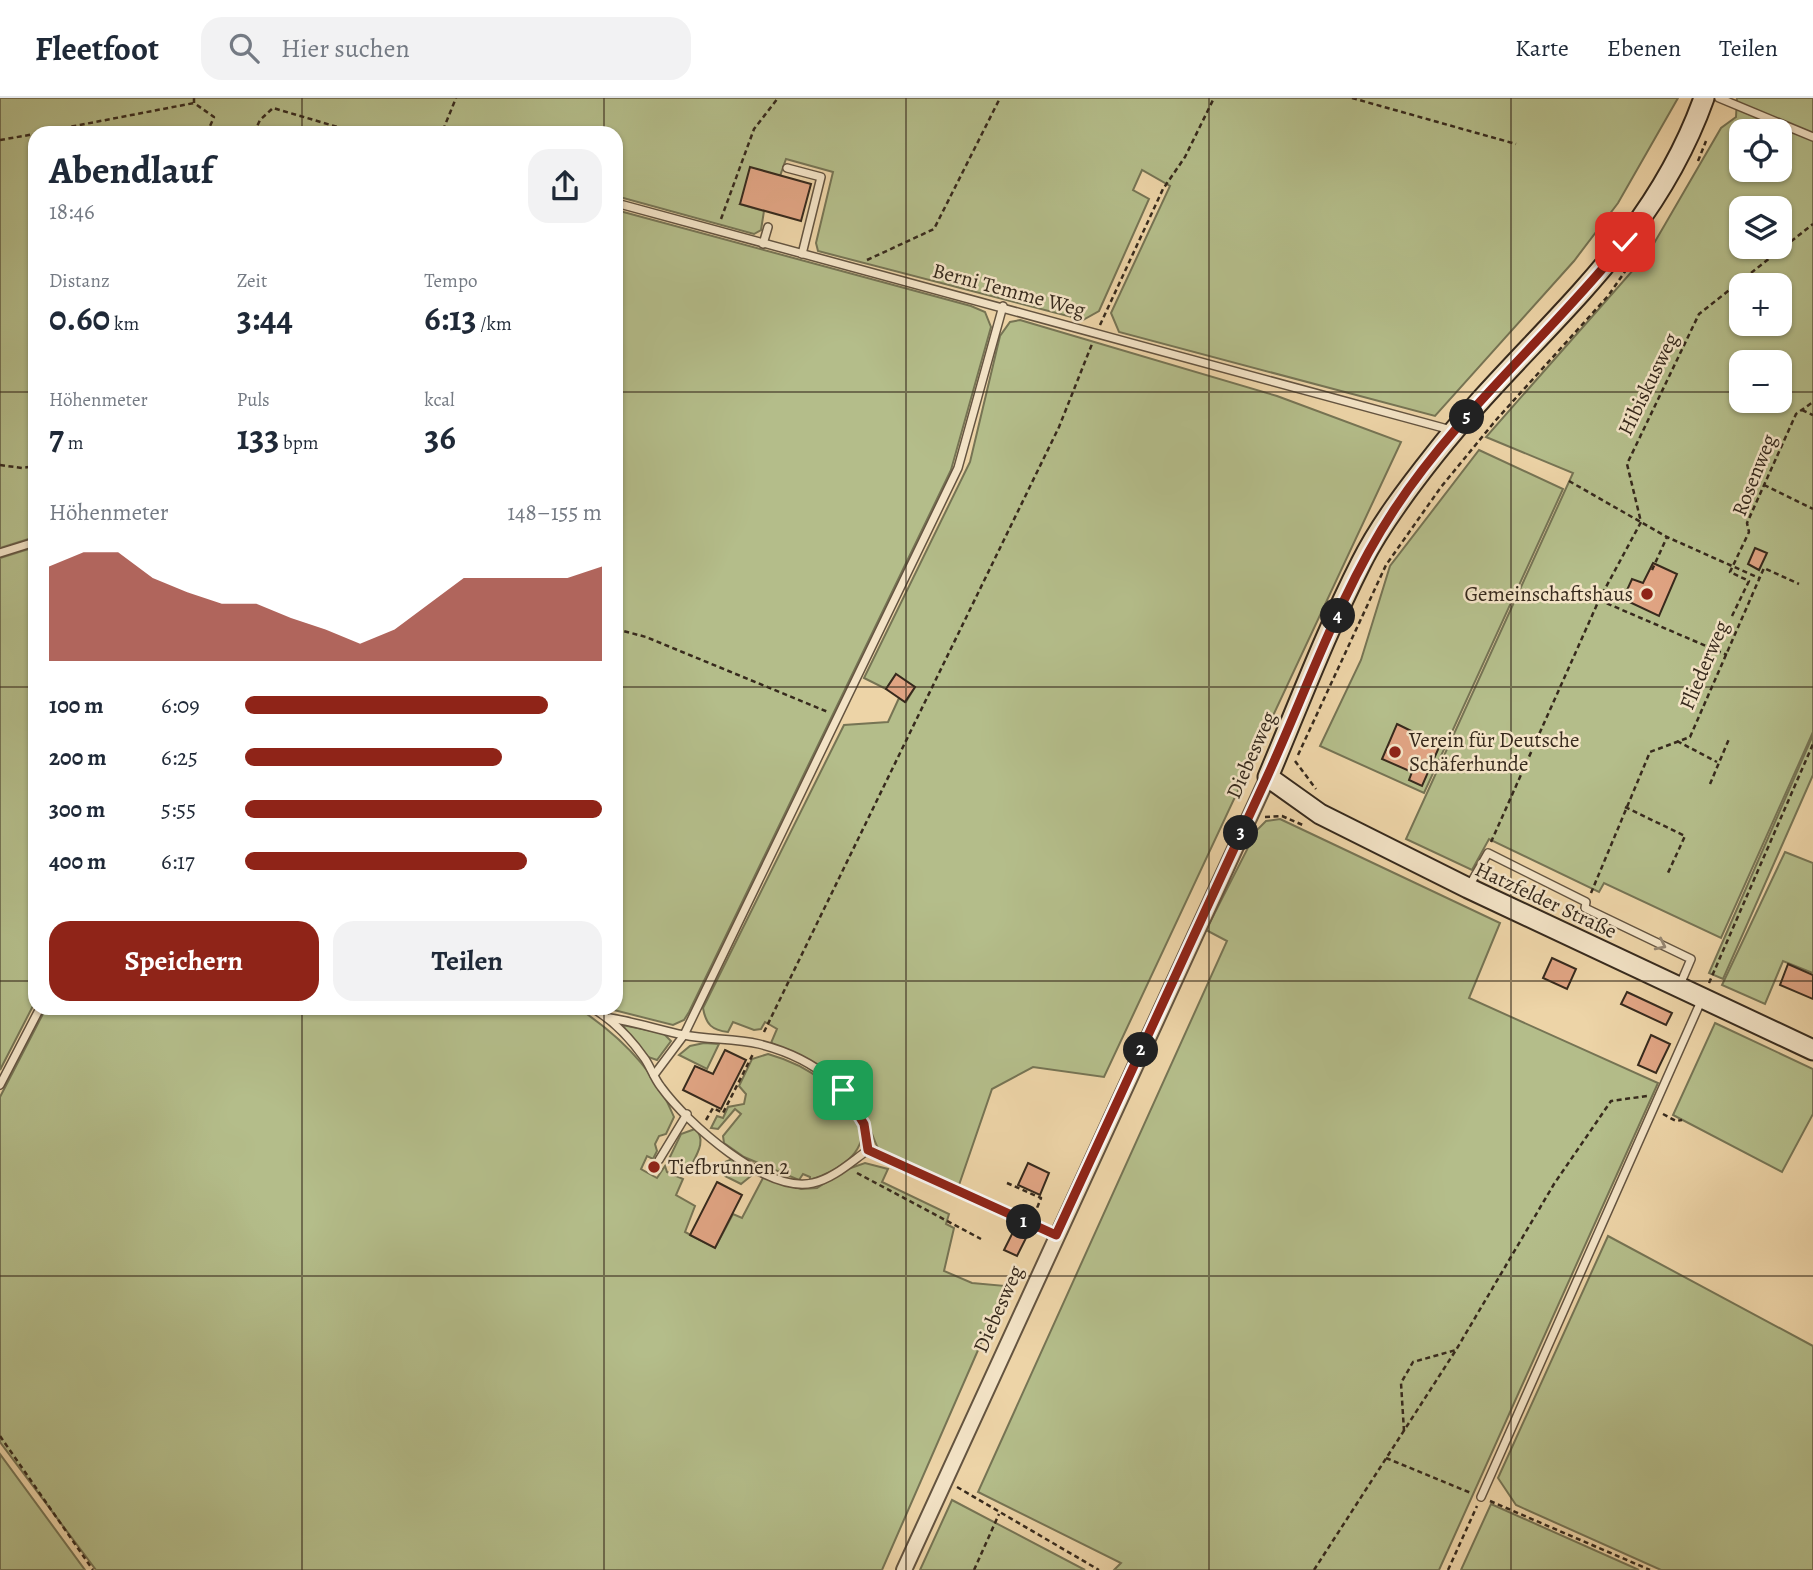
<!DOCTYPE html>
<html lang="de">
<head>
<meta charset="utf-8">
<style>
  body { margin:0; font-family:Alegreya,serif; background:#f2f2f3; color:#1f2937; height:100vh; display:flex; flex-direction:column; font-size:26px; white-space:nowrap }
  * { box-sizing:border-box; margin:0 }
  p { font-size:23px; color:#747a83 }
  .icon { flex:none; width:38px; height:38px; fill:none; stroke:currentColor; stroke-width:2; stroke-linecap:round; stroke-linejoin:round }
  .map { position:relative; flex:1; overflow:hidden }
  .side { position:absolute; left:28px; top:28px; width:595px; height:889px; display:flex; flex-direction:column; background:#fff; border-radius:21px; box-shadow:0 2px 5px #0004 }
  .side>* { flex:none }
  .tools { position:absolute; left:1729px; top:21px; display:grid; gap:14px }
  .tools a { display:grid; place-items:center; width:63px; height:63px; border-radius:14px; background:#fff; box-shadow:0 2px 5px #0004; font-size:35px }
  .pin { position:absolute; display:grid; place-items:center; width:60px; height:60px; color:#fff; margin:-30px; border-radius:14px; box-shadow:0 4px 10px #0006 }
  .km { position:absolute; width:35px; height:35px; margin:-18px; border-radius:50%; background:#222; color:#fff; font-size:19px; line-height:35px; text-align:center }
  .round { display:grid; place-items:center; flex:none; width:74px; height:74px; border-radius:21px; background:#f2f2f3 }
  .summary { display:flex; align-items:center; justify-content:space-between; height:119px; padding:0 21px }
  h1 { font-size:38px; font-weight:700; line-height:52px }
  .figures { display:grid; grid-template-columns:repeat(3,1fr); gap:10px; height:119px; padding:7px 21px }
  .figures div { display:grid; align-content:center }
  .figures b { font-size:35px; font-weight:700 }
  .figures small { font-size:19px; font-weight:400 }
  .figures p { font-size:19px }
  .chart { height:196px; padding:14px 21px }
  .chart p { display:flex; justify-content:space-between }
  .chart svg { width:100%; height:126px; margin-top:7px; fill:#8f2418; opacity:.7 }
  .button { display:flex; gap:14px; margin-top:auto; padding:14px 21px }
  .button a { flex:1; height:80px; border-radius:21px; background:#8f2418; color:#fff; font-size:28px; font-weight:700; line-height:80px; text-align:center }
  .button a+a { background:#f2f2f3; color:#1f2937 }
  ul { padding:0 21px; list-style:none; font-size:23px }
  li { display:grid; grid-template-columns:112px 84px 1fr; align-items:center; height:52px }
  li i { height:18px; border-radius:9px; background:#8f2418 }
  header { display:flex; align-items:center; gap:42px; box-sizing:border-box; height:98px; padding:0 35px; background:#fff; border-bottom:2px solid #e0e1e3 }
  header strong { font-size:33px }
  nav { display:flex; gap:38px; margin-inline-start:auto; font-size:24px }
  .search { width:490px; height:63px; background:#f2f2f3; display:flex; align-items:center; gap:18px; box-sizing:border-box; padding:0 24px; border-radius:21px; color:#747a83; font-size:26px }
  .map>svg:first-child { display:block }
  .green { fill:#b4bd8a; stroke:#767454; stroke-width:2; fill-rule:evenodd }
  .building { fill:#e0a483; stroke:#372a1d; stroke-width:2 }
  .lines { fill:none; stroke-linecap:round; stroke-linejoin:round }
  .lane-casing { stroke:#645440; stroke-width:10 }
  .street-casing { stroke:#645440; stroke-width:18 }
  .secondary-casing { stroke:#372a1d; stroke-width:23 }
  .path { stroke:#372a1d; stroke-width:2.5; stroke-dasharray:5 3.5; stroke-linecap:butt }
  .lane { stroke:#f3e3c6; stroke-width:7 }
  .street { stroke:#f3e3c6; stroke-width:14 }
  .secondary { stroke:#f3e3c6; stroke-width:19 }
  .oneway { stroke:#958672 }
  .route-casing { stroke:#fff; stroke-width:14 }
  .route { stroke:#8f2418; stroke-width:9 }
  .grid { fill:none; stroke:#372a1d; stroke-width:2; stroke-opacity:0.55 }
  .poi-dot { fill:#8f2418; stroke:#f3e3c6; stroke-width:2.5 }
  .labels { text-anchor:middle; stroke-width:5; stroke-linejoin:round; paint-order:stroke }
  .street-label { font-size:21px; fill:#372a1d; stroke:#f3e3c6 }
  .poi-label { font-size:21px; fill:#372a1d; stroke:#f3e3c6; text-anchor:start }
</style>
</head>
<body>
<header>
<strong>Fleetfoot</strong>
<div class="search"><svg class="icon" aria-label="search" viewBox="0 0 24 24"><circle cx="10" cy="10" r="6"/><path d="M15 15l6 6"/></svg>Hier suchen</div>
<nav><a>Karte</a><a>Ebenen</a><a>Teilen</a></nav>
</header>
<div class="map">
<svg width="1813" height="1472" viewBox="0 0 1813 1472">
  <rect width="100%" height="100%" fill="#edd4a7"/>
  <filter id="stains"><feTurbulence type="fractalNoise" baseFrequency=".00286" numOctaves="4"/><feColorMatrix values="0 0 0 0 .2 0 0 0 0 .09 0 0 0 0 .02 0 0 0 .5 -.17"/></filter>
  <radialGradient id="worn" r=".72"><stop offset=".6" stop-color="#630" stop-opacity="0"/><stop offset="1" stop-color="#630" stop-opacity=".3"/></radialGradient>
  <g class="green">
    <polygon points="0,0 1678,0 1618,105 1574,163 1435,318 1119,234 1111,215 1170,88 1142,72 1133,92 1149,101 1099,213 1083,222 818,153 816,145 833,74 786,61 780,78 740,106 764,113 761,132 754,136 616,98 616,35 35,35 35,439 0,450"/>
    <path d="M1737 0H1813V634L1721 840 1604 785 1599 794 1489 741 1472 772 1406 741 1573 375 1486 339 1649 154 1721 30 1736 19ZM1741 33H1780V72H1741ZM1741 110H1780V149H1741ZM1741 187H1780V226H1741ZM1741 264H1780V303H1741Z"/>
    <polygon points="616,112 971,208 985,214 991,229 951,372 689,914 684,922 673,927 606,910 616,910"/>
    <path d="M1020 222 1277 298 1401 344 1104 979 1033 969 992 991 959 1087 880 1054C873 1042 871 1030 865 1018 841 977 813 965 771 945L777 931 765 924 761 931 754 932 733 924 728 934C712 932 706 927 703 910L844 627 888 624 899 600 906 604 915 589 896 576 886 591 864 580 970 364 1000 238 1010 224Z"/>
    <polygon points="1479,352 1563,391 1424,695 1320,648 1361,562 1390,468"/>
    <polygon points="35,449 35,904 0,972 0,460"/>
    <polygon points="1813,637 1813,677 1723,881 1709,875"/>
    <polygon points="1280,721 1500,825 1469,900 1658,985 1439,1472 1114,1472 1121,1465 978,1394 1227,843 1206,832 1257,732 1266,723"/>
    <polygon points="1785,754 1813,765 1813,875 1783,863 1765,906 1722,887"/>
    <path d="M46 910H578C619 937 655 972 674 1019L666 1036 659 1038 655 1046 657 1053 653 1061 647 1058 641 1071 657 1080 665 1068 667 1074 683 1081 676 1097 695 1108 685 1134 715 1150 733 1116 742 1120 764 1078 801 1091 817 1090 845 1072 865 1065 888 1071 882 1084 949 1116 946 1126 954 1130 944 1173 972 1185 1006 1188 882 1472H96L0 1344V999Z"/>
    <polygon points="1715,925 1813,971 1813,1016 1782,1074 1673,1017"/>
    <polygon points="622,927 663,935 671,943 657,962 648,959"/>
    <polygon points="704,945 719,946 707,971 679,957 690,948"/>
    <path d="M768 956C811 968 843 992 862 1033 863 1060 831 1075 810 1082V1079L803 1076 799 1082 744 1059 724 1045 723 1038 741 1016 735 1011 718 1031 711 1030 717 1018 723 1020 728 1009 744 1006 746 996 739 988 752 961Z"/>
    <path d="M695 1031C708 1042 695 1059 689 1072L668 1063 681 1036Z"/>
    <polygon points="732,1061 748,1069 751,1078 741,1086 725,1078 722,1070 725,1064"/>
    <polygon points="1608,1138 1813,1248 1813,1472 1661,1472 1516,1407 1498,1380"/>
    <polygon points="0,1356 85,1472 0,1472"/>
    <polygon points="952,1402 1085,1472 920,1472"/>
    <polygon points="1491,1406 1639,1472 1461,1472"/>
  </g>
  <g class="building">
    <polygon points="750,69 811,86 801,123 740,106"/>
    <polygon points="1755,450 1767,455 1759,472 1748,466"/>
    <polygon points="1653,465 1677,476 1659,518 1623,501 1632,481 1643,485"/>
    <polygon points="896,576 915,589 905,604 886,591"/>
    <polygon points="1397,626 1440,647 1422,688 1409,682 1412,674 1382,661"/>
    <polygon points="1552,860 1576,871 1567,891 1543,880"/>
    <polygon points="1788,866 1813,877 1813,901 1780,887"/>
    <polygon points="1627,894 1672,915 1666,927 1621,906"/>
    <polygon points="1651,937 1670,946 1656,975 1638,967"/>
    <polygon points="725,952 746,962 721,1011 683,992 695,968 713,976"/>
    <polygon points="1028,1065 1049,1075 1040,1097 1018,1087"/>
    <polygon points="717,1084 742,1097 715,1150 690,1137"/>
    <polygon points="1013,1134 1026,1140 1017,1158 1004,1152"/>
  </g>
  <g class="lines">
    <defs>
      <g id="lane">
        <polyline points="1719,0 1813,39"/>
        <polyline points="787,70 821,79 802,156"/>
        <polyline points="616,105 1451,332"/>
        <polyline points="763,146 768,129"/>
        <polyline points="0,455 35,444"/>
        <polyline points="1468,790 1488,755 1586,804 1585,810 1691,861 1679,889"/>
        <path d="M592 910C613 922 631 941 645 961 651 970 654 980 661 989 687 1025 766 1096 813 1085 833 1081 852 1063 868 1052L1056 1137"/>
        <path d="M610 920C636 924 659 932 684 937 708 942 735 940 759 946 811 959 865 994 868 1052"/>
        <polyline points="654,977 684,937 958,370 1003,208"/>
        <polyline points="0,987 40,910"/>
        <polyline points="659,1062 687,1016"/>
        <polyline points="1481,1399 1702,901"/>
      </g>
      <polyline id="street" points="904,1472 1268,679"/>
      <path id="secondary" d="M1704 0C1649 154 1531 234 1435 356 1408 390 1380 427 1361 465 1326 534 1298 608 1268 679L1320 716 1468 790 1813 952"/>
    </defs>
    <use href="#lane" class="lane-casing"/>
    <use href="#street" class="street-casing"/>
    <use href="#secondary" class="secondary-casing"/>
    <g class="path">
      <polyline points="194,0 194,5 214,19 207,35"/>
      <polyline points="1352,0 1516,46"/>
      <polyline points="443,32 456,0"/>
      <polyline points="38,35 194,5"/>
      <polyline points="254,35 260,22 273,10 358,35"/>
      <polyline points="0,42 35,36"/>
      <polyline points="1698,63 1706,43"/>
      <polyline points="721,121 754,31 778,0"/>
      <polyline points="867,162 934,131 1000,0"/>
      <polyline points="1100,227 1163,91 1185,59 1214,0"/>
      <polyline points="1802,312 1813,317"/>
      <polyline points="0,367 22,370 35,368"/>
      <polyline points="1569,383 1667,439 1759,480"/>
      <polyline points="1764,387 1813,411"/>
      <polyline points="1652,472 1667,439"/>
      <polyline points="1599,502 1727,557"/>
      <polyline points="1732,518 1749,483 1730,474 1749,434 1747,425 1796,316 1813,304"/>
      <polyline points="616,531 646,539 828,614"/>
      <polyline points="1677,643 1717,664"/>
      <polyline points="1298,657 1386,467 1441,389 1496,322 1608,198 1633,162"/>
      <polyline points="1295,663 1316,691"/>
      <polyline points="1710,686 1729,641"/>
      <polyline points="1625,709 1685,738 1667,777"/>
      <polyline points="1265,719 1282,718 1305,728"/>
      <polyline points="1491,744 1599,502 1641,424 1627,366 1699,216 1813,126"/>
      <polyline points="1591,795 1650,654 1690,639 1764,470 1799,486"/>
      <polyline points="1709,885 1813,646"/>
      <polyline points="764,934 1059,329 1092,246"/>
      <polyline points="1663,1016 1676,1023 1682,1022"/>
      <polyline points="706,1022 713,1010 723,1015 753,956"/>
      <polyline points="857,1075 981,1141"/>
      <polyline points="1007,1085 1041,1100 1035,1115"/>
      <polyline points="1404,1333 1401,1285 1413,1264 1456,1252"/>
      <polyline points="0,1338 93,1472"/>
      <polyline points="1386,1360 1471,1395"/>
      <polyline points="957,1389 1099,1472"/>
      <polyline points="1490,1403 1650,1472"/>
      <polyline points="974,1472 999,1416"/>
      <polyline points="1314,1472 1456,1252 1554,1086 1611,1003 1647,998"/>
      <polyline points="1448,1472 1477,1408"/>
    </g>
    <use href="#lane" class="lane"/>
    <use href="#street" class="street"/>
    <use href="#secondary" class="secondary"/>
  </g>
  <defs><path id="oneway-chevron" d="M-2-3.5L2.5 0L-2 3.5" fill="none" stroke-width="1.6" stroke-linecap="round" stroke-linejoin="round" transform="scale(1.75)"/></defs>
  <use class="oneway" href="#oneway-chevron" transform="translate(1661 847) rotate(26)"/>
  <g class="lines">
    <defs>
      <path id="route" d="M843 992 864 1026 868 1052 1056 1137C1125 984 1198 832 1267 679 1308 589 1340 494 1394 412 1459 313 1551 236 1625 144"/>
    </defs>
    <use href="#route" class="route-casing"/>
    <use href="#route" class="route"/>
  </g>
  <path class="grid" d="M302 0V35M604 0V35M906 0V1472M1209 0V1472M1511 0V1472M0 294H35M616 294H1741M1780 294H1813M0 589H35M616 589H1813M0 883H35M616 883H1813M302 910V1472M604 910V1472M0 1178H1813"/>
  <g class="poi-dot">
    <circle cx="1647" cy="496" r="7"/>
    <circle cx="1395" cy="654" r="7"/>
    <circle cx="654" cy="1069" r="7"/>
  </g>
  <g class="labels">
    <g class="street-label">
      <text transform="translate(1009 192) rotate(15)" y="7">Berni Temme Weg</text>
      <text transform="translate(1648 286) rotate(-64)" y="7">Hibiskusweg</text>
      <text transform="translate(1754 377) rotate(-68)" y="7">Rosenweg</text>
      <text transform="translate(1704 567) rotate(-67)" y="7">Fliederweg</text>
      <text transform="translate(1251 657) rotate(-66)" y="7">Diebesweg</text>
      <text transform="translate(1546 802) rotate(25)" y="7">Hatzfelder Straße</text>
      <text transform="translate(998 1211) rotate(-66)" y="7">Diebesweg</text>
    </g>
    <g class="poi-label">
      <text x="1633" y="503" text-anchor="end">Gemeinschaftshaus</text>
      <text x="1409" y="649">Verein für Deutsche<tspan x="1409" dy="24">Schäferhunde</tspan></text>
      <text x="668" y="1076">Tiefbrunnen 2</text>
    </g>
  </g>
  <rect width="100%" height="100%" filter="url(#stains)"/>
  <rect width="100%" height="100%" fill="url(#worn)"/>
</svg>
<div class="tools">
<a><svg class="icon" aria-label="locate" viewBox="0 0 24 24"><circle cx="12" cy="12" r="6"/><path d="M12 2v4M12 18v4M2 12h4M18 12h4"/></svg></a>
<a><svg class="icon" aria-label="layers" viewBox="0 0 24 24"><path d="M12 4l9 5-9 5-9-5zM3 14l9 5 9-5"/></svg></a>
<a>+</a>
<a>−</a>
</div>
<div class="pin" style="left:843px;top:992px;background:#1e9e55"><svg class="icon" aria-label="arrive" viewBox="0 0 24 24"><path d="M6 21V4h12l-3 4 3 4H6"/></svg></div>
<div class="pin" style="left:1625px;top:144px;background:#d93025"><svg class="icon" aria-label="check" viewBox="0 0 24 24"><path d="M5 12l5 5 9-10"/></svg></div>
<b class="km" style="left:1024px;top:1124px">1</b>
<b class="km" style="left:1141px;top:952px">2</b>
<b class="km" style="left:1241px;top:735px">3</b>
<b class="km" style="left:1338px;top:518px">4</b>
<b class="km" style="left:1467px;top:319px">5</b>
<section class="side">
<div class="summary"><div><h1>Abendlauf</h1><p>18:46</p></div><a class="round"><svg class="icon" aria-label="share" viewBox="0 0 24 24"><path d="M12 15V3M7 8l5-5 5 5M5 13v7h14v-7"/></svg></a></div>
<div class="figures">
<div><p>Distanz</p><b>0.60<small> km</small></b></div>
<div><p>Zeit</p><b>3:44</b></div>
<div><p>Tempo</p><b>6:13<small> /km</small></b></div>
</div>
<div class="figures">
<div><p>Höhenmeter</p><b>7<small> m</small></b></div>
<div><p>Puls</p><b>133<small> bpm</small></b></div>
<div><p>kcal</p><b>36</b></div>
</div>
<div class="chart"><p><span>Höhenmeter</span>148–155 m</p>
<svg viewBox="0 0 160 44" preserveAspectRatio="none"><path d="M0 44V11L10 6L20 6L30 15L40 20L50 24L60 24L70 29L80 33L90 38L100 33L110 24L120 15L130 15L140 15L150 15L160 11V44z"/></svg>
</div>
<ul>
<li><b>100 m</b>6:09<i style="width:85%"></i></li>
<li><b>200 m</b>6:25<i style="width:72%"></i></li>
<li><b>300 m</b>5:55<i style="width:100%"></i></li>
<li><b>400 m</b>6:17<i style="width:79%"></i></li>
</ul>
<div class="button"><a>Speichern</a><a>Teilen</a></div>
</section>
</div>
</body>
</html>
